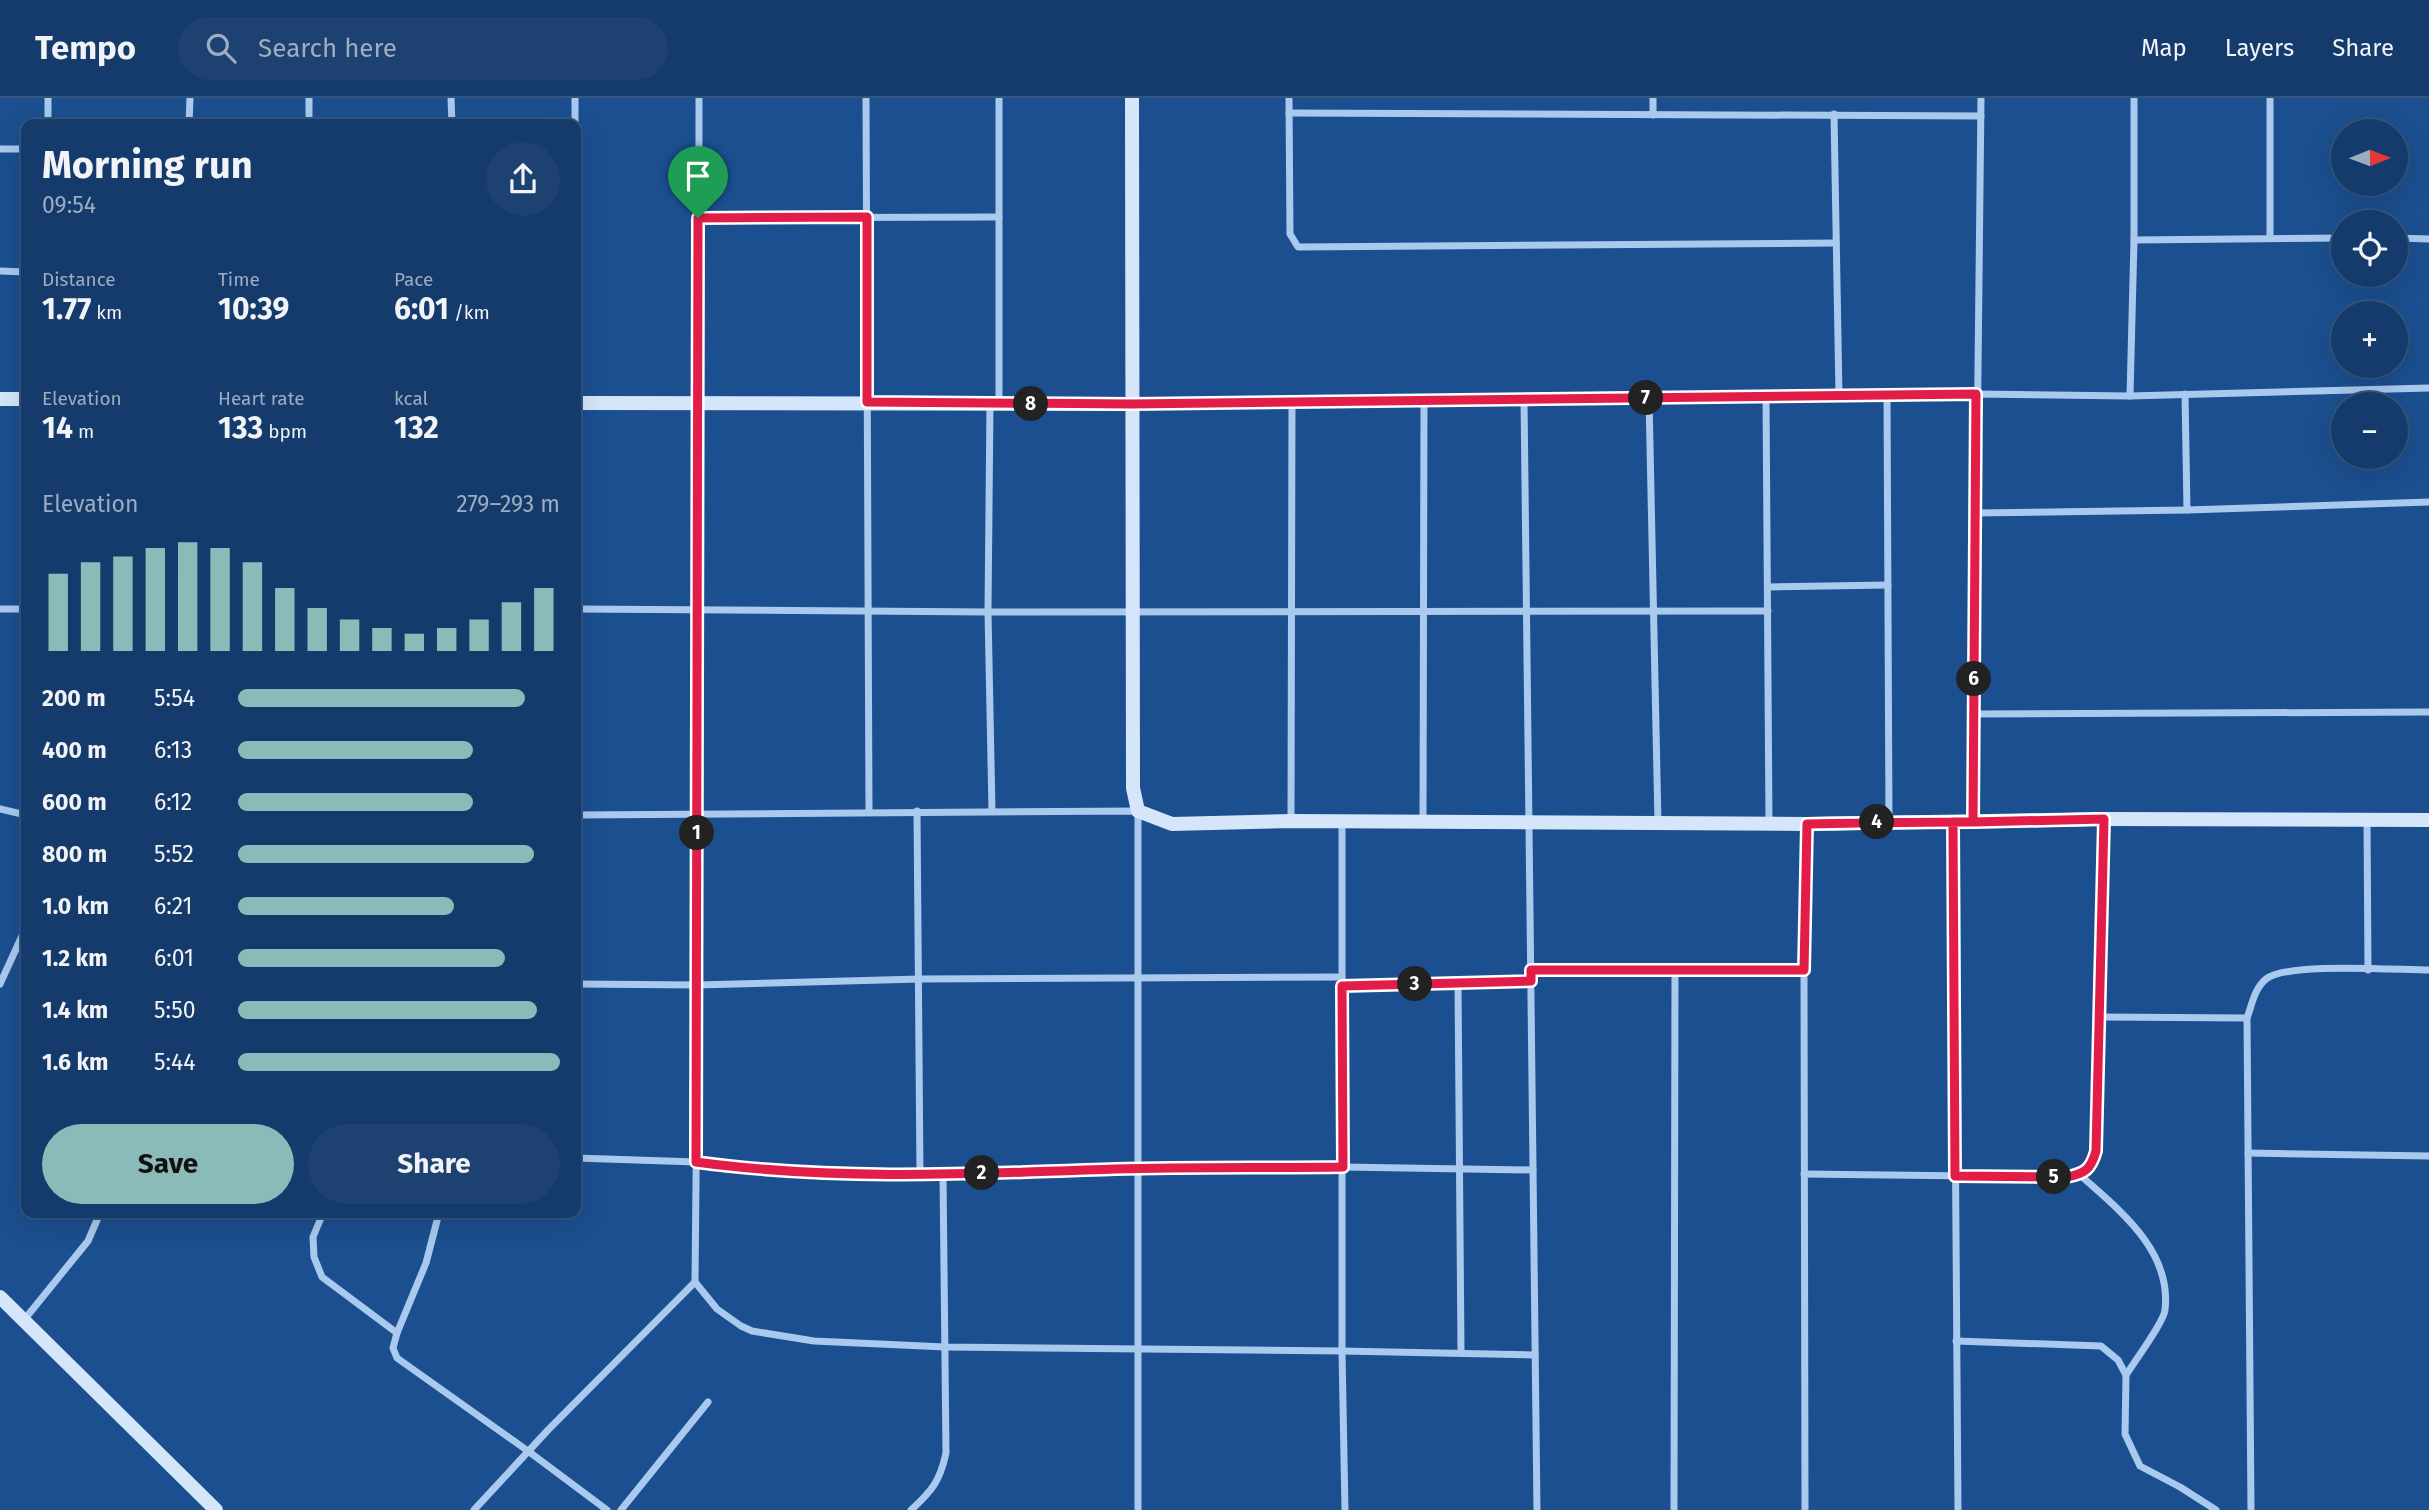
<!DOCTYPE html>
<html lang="en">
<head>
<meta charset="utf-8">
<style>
  body { margin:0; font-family:"Fira Sans",sans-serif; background:#1d4271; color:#f1f3f6; height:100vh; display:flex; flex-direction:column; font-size:26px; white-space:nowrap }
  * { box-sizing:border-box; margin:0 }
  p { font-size:23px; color:#9dadc1 }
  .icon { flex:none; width:38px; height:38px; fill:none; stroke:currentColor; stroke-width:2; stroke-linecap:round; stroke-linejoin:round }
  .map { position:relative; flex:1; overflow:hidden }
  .drawer { position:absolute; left:21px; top:21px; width:560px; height:1099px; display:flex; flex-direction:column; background:#143b6b; border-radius:14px; box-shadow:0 7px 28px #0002,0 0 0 2px #33557e }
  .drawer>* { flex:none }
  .needle { width:46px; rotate:89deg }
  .controls { position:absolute; left:2331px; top:21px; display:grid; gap:14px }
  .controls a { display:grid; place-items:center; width:77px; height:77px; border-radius:50%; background:#143b6b; box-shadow:0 7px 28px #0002,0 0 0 2px #33557e; font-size:35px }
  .pin { position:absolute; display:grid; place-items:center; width:60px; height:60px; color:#fff; margin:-72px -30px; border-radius:50% 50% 50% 0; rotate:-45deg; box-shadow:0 0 7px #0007 }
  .pin .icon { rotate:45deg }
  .km { position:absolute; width:35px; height:35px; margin:-18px; border-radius:50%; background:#222; color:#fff; font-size:19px; line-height:35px; text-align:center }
  .round { display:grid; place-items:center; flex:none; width:74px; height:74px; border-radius:37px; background:#1d4271 }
  .head { display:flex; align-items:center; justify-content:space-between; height:119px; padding:0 21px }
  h1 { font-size:38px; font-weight:700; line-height:52px }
  .metrics { display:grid; grid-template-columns:repeat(3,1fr); gap:10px; height:119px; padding:7px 21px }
  .metrics div { display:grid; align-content:center }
  .metrics b { font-size:30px; font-weight:700 }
  .metrics small { font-size:19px; font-weight:400 }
  .metrics p { font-size:19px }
  .chart { height:196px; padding:14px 21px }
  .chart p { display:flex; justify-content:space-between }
  .chart svg { width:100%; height:126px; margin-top:7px; stroke:#8bbbb9; stroke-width:6 }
  .button { display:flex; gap:14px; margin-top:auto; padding:14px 21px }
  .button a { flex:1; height:80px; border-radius:42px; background:#8bbbb9; color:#111; font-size:28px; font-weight:700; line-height:80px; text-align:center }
  .button a+a { background:#1d4271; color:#f1f3f6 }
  ul { padding:0 21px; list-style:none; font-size:23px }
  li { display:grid; grid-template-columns:112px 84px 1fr; align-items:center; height:52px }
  li i { height:18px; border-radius:9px; background:#8bbbb9 }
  header { display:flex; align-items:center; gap:42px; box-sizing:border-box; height:98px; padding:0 35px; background:#143b6b; border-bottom:2px solid #33557e }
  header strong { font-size:33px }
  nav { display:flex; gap:38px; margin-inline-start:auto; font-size:24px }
  .search { width:490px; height:63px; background:#1d4271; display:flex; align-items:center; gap:18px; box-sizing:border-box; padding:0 24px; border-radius:38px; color:#9dadc1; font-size:26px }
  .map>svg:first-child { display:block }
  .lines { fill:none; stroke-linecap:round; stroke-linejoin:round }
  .street { stroke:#a9c9ee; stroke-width:7 }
  .secondary { stroke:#d6e6fa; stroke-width:14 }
  .route-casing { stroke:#fff; stroke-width:14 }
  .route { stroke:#e11d48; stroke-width:9 }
</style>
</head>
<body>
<header>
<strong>Tempo</strong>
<div class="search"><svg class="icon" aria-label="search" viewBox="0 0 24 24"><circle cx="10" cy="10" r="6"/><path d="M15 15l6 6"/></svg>Search here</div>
<nav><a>Map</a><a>Layers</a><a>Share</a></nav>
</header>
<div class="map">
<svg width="2429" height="1412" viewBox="0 0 2429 1412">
  <rect width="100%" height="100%" fill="#1b4f8f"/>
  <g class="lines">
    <g class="street">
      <polyline points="48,0 48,26"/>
      <polyline points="309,0 309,26"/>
      <polyline points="451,0 452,26"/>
      <polyline points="575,0 575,26"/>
      <polyline points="699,0 698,887 695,1184 717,1211 741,1228 752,1233 814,1243 945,1249 1342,1253 1535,1257"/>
      <polyline points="866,0 869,714"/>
      <polyline points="1289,0 1290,136 1298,149 1836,145"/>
      <polyline points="1653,0 1653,17"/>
      <polyline points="2270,0 2270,140"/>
      <polyline points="1289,15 1981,18"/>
      <polyline points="1834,16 1839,297"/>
      <polyline points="189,26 190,0"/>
      <polyline points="0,51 26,51"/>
      <polyline points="698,120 999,119"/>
      <polyline points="2396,140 2429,141"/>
      <polyline points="2134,142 2343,140"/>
      <polyline points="0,173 26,174"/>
      <polyline points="576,210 576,554"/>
      <polyline points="2185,296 2187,412"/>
      <polyline points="1887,297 1889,724"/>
      <polyline points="1766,298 1769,725"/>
      <polyline points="2130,298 2134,142 2134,0"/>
      <polyline points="1649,300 1658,725"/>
      <polyline points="1524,301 1537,1412"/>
      <polyline points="990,305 988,514 992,713"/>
      <polyline points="999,305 999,0"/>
      <polyline points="1132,306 1976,296 2130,298 2429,290"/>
      <polyline points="1975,415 2187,412 2429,404"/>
      <polyline points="1768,489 1888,487"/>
      <polyline points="0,511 26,511"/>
      <polyline points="576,511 988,514 1768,513"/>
      <polyline points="1974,616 2429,614"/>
      <polyline points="0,711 26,717"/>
      <polyline points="917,713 920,1077"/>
      <polyline points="576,717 1138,713 1138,1412"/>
      <polyline points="2367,722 2368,872"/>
      <polyline points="1291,723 1292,304"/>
      <polyline points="1342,724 1342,1253 1345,1412"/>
      <polyline points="1423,724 1424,302"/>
      <polyline points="1953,724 1958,1412"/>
      <polyline points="1973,724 1981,0"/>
      <polyline points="1531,872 1804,872"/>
      <polyline points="1458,885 1461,1255"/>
      <polyline points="0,886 26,829"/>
      <polyline points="576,886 698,887 920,881 1342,879"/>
      <polyline points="1342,888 1531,883"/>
      <polyline points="2100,919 2247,920"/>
      <polyline points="2248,1055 2429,1058"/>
      <polyline points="576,1060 696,1064 758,1072 817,1076 943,1077 1136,1070 1343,1069 1533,1072"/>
      <path d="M1804 1076 2066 1079C2085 1076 2091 1071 2096 1053L2104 721"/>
      <path d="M2080 1077C2119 1112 2172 1152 2165 1212 2164 1224 2134 1264 2126 1277"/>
      <polyline points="323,1115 313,1139 314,1159 322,1179 397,1235"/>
      <polyline points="439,1115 426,1165 397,1235 393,1250 397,1260 528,1353 607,1412"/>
      <polyline points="24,1222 88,1143 100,1115"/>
      <polyline points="1956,1243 2101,1248 2118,1262 2126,1277 2125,1336 2140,1368 2180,1389 2216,1412"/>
      <polyline points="474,1412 548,1332 695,1184"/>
      <polyline points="621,1412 708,1304"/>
      <path d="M911 1412C932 1393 940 1383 946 1355L943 1077"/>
      <polyline points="1674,1412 1675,872"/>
      <polyline points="1805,1412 1804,872 1807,726"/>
      <path d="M2251 1412 2247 920C2252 907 2254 891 2266 881 2287 864 2397 872 2429 872"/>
    </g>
    <g class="secondary">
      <polyline points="1132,0 1133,690 1138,713 1172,726 1291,723 1807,726 2104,721 2429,722"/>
      <polyline points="0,301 26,301"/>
      <polyline points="576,305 1132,306"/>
      <polyline points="0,1199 216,1412"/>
    </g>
  </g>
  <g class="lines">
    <defs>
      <path id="route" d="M698 120 696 1064C835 1083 975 1076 1115 1071 1191 1069 1267 1070 1343 1069L1342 888 1531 883V872H1804L1807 726C1862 725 1918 724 1973 724L2104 721 2096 1053C2091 1071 2085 1076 2066 1079L1955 1078 1953 724H1973L1976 296 1132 306 867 304V119L698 120"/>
    </defs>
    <use href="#route" class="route-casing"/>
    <use href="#route" class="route"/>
  </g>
</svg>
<div class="controls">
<a><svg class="needle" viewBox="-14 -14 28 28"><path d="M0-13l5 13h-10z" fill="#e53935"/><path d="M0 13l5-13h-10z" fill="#9dadc1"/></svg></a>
<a><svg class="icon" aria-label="locate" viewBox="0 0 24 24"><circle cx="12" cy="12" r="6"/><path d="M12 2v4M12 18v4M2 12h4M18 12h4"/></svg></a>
<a>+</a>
<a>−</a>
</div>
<div class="pin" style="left:698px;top:120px;background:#1e9e55"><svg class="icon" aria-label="arrive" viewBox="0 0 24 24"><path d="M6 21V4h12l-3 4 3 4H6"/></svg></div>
<b class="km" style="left:697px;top:735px">1</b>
<b class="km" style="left:982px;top:1075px">2</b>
<b class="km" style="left:1415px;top:886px">3</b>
<b class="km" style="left:1877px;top:724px">4</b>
<b class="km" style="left:2054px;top:1079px">5</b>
<b class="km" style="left:1974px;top:581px">6</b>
<b class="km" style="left:1646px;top:300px">7</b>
<b class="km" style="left:1031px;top:306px">8</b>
<section class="drawer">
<div class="head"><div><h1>Morning run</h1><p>09:54</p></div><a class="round"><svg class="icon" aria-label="share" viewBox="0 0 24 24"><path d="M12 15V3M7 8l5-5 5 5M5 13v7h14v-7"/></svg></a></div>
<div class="metrics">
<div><p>Distance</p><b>1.77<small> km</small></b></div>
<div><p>Time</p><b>10:39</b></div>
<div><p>Pace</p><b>6:01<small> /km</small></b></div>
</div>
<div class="metrics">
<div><p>Elevation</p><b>14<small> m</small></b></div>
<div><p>Heart rate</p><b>133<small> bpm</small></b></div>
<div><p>kcal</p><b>132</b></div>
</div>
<div class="chart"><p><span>Elevation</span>279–293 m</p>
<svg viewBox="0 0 160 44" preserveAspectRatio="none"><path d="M5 44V17M15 44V13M25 44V11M35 44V8M45 44V6M55 44V8M65 44V13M75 44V22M85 44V29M95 44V33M105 44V36M115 44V38M125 44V36M135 44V33M145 44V27M155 44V22"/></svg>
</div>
<ul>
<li><b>200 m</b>5:54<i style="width:89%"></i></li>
<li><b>400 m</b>6:13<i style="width:73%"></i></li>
<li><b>600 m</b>6:12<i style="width:73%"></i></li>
<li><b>800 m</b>5:52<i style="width:92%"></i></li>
<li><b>1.0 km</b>6:21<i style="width:67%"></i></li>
<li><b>1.2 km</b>6:01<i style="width:83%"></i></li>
<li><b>1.4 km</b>5:50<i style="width:93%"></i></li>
<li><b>1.6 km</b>5:44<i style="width:100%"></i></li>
</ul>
<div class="button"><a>Save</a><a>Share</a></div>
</section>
</div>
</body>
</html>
